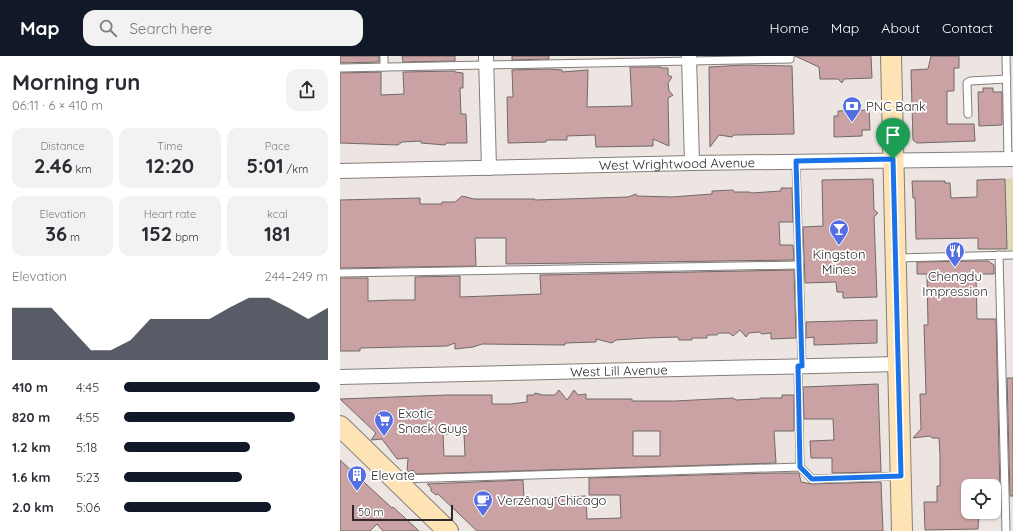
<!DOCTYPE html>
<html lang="en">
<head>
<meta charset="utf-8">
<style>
  body { margin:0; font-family:Quicksand,sans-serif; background:#f2f2f3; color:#2b2b33; height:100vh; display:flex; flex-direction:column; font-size:15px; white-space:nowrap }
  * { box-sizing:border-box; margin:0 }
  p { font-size:13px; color:#7c7c81 }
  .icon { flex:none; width:22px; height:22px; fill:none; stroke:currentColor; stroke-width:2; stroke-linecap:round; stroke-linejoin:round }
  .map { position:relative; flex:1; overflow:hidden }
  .details { display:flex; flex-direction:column; background:#fff; width:340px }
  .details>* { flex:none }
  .tools { position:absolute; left:621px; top:423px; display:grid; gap:8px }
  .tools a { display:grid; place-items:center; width:40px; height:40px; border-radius:8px; background:#fff; box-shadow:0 1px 3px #0004; font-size:20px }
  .scale { position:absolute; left:12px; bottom:10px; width:101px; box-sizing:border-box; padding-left:4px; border:2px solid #2d2a29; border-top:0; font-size:11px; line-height:14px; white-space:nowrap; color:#2d2a29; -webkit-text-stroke:3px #fff; paint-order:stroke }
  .pin { position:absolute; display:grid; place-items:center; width:34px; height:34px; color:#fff; margin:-41px -17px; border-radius:50% 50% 50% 0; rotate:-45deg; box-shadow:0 0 4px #0007 }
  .pin .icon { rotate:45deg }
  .round { display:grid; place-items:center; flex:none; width:42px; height:42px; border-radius:12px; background:#f2f2f3 }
  .overview { display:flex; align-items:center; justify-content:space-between; height:68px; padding:0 12px }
  h1 { font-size:22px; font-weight:700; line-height:30px }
  .figures { display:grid; grid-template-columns:repeat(3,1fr); gap:6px; height:68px; padding:4px 12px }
  .figures div { display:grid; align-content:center; border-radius:10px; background:#f2f2f3; text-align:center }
  .figures b { font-size:20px; font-weight:700 }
  .figures small { font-size:11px; font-weight:400 }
  .figures p { font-size:11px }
  .chart { height:112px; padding:8px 12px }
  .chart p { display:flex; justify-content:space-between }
  .chart svg { width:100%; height:72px; margin-top:4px; fill:#111827; opacity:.7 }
  ul { padding:0 12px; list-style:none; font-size:13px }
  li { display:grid; grid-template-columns:64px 48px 1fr; align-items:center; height:30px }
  li i { height:10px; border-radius:5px; background:#111827 }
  header { display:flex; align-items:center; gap:24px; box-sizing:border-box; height:56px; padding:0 20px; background:#111827; color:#fff }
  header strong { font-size:19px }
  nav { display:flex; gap:22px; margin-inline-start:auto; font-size:14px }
  .search { width:280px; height:36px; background:#f2f2f3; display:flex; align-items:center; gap:10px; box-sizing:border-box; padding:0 14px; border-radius:12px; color:#7c7c81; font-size:15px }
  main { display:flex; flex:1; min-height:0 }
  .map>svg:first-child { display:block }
  .green { fill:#e1d9b6 }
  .building { fill:#cba2a3; stroke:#716969; fill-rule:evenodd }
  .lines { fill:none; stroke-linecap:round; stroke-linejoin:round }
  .service-casing { stroke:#857e7a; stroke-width:9 }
  .minor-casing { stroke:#857e7a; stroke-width:16 }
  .secondary-casing { stroke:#857e7a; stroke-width:22 }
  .service { stroke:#fff; stroke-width:7 }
  .minor { stroke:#fff; stroke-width:14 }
  .secondary { stroke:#fee3b5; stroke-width:20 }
  .route-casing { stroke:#fff; stroke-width:8 }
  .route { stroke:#1a73e8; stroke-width:5 }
  .labels { text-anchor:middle; stroke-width:3.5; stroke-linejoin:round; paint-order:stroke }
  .poi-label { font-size:13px; fill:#2d2a29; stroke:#fff; text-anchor:start }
  .street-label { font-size:13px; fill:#2d2a29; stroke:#fff }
</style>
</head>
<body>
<header>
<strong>Map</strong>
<div class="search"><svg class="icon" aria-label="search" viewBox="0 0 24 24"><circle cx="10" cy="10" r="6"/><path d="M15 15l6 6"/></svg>Search here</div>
<nav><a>Home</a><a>Map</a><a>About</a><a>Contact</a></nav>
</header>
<main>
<section class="details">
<div class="overview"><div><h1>Morning run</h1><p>06:11 · 6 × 410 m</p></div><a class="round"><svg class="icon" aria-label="share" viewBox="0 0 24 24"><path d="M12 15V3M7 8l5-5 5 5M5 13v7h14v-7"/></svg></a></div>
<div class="figures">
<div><p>Distance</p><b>2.46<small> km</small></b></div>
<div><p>Time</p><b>12:20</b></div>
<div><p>Pace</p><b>5:01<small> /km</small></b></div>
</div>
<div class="figures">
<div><p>Elevation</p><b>36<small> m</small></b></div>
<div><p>Heart rate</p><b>152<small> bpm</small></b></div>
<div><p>kcal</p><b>181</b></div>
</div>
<div class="chart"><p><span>Elevation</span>244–249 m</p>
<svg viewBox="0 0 160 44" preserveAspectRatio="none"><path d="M0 44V12L10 12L20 12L30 25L40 38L50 38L60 32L70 19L80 19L90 19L100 19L110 12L120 6L130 6L140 12L150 19L160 12V44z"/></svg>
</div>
<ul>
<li><b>410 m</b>4:45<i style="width:96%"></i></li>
<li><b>820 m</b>4:55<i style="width:84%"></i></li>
<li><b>1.2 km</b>5:18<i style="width:62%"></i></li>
<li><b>1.6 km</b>5:23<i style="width:58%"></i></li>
<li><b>2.0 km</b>5:06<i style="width:72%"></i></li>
</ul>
</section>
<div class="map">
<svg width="673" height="475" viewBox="0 0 673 475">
  <rect width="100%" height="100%" fill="#ede5e2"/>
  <polygon class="green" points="673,122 673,194 667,194 666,123"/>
  <g class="building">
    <polygon points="0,0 39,0 39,6 0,7"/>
    <polygon points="62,0 115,0 115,5 63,6"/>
    <polygon points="172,0 209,0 209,3 172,4"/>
    <polygon points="455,0 531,0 532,22 504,23 502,27 498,23 480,23 479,11"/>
    <polygon points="591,0 619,0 619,12 614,12 614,35 607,35 607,68 634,68 635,85 577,87 573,84 571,14 588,13"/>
    <polygon points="404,9 452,10 454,78 394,79 392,81 379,79 370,91 369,11"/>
    <polygon points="290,11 321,11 321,12 328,12 328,19 332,21 328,27 329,35 333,39 328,42 329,90 313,83 313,90 256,91 255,79 227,80 227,84 206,84 206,86 168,87 167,41 173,41 172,14 209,13 222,14 222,16 248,14 247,51 292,50"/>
    <polygon points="115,15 115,16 123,17 123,32 120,32 121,58 126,58 127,87 106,87 105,89 81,87 81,85 62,86 58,89 0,87 0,17 41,16 41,39 64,38 63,16"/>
    <polygon points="643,32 653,32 653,36 662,36 662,69 639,70 638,36 643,36"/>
    <polygon points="529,54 530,74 522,74 522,80 494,81 494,60 498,60 498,55"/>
    <polygon points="533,123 534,154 538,157 534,161 537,241 503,242 503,236 497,236 496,226 465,227 463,171 483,170 482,124"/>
    <polygon points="665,123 667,193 638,193 638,182 576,183 575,142 573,142 572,125 605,125 605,127 610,127 611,142 637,141 637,124"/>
    <polygon points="441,132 452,132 453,166 439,166 440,189 453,189 454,204 166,208 166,182 135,182 136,210 0,212 0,144 80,142 80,148 102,148 102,146 115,146 122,140 134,143 195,143 195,144 288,141 296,138 297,140 332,141 372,138 372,135 393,134 394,136 410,136 411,137 441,135"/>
    <polygon points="638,205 648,205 654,209 654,218 636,218 637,263 656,263 660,440 654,441 654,430 628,430 628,456 639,456 638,473 585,474 584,446 597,446 597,430 600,430 600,399 599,382 592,382 590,380 573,382 581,373 580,338 586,338 584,269 588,269 587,218 577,218 577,206"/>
    <polygon points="454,214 456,282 431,283 431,277 422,278 419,276 409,277 406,281 400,274 393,280 389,277 379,277 377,279 367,279 367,282 352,282 352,284 339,284 338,281 306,282 276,284 272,287 256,283 256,286 225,287 225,289 142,288 133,291 115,293 115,287 107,290 20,292 20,295 0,295 0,222 28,222 28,245 54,244 75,244 75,221 120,220 120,241 201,238 200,219"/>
    <polygon points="537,264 537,287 474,289 474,281 466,282 466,266"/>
    <polygon points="667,322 673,322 673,440 670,440"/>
    <polygon points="538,328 541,416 492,417 492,402 471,402 470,385 494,384 493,363 464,363 463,331"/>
    <path d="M219 334 227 344 234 334 238 339 246 338V343H292V345H335L393 342 396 344 420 343V342H442V339H454V375H434L436 407 76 418 73 414 67 416 68 402 57 403 42 383 31 384 36 377 0 343 107 339H152V348H171L187 346V339H194L195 337 203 339H215ZM293 375H320V400H293ZM124 377 125 400H104L103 378Z"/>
    <polygon points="0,404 52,452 53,451 79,475 43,475 37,468 30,475 0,475"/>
    <polygon points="436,417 459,417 461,426 472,428 541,426 543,475 137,475 98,438 96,439 91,435 91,432 87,428 183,424 184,443 246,440 247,463 281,462 280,439 249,439 249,422"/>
  </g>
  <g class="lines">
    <defs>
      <g id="service">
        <polyline points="44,0 44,11"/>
        <polyline points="666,0 668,103"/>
        <polyline points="0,12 450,3 450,0"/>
        <polyline points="628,58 627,27 630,25 667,23"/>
        <polyline points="456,105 462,310"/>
        <polyline points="659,199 666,475"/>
        <polyline points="557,202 673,199"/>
        <polyline points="0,217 459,209"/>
        <polyline points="458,310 460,411 472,423 559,420"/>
        <polyline points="60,423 460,411"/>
      </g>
      <g id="minor">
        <polyline points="146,0 149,112"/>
        <polyline points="349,0 352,107"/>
        <path id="s1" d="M0 115 352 107 673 103"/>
        <path id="s2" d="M0 321 558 308"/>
      </g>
      <g id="secondary">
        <polyline points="551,0 562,475"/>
        <polyline points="0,370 108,475"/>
      </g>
    </defs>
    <use href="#service" class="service-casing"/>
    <use href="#minor" class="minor-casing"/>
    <use href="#secondary" class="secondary-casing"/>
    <use href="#service" class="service"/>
    <use href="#minor" class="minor"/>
    <use href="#secondary" class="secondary"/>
  </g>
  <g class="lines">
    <defs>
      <polygon id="route" points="553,103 561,420 472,423 460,411 458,310 462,310 456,105"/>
    </defs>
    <use href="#route" class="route-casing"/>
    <use href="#route" class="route"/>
  </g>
  <defs>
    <symbol id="bank-pin" viewBox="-11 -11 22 30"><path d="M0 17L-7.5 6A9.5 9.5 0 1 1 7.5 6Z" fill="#546ee3" stroke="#fff"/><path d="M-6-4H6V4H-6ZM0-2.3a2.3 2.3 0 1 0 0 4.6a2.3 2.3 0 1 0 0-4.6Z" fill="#fff"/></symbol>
    <symbol id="bar-pin" viewBox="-11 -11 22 30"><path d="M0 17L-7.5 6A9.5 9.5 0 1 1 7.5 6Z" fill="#546ee3" stroke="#fff"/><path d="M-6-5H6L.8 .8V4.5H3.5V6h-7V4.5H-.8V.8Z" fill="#fff"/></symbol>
    <symbol id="restaurant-pin" viewBox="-11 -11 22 30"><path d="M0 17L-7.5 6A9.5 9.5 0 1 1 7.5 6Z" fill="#546ee3" stroke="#fff"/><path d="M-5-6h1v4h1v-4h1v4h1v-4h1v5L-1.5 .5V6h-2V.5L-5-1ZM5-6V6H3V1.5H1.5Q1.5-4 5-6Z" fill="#fff"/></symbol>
    <symbol id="supermarket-pin" viewBox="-11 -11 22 30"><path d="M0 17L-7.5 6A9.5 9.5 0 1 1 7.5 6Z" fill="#546ee3" stroke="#fff"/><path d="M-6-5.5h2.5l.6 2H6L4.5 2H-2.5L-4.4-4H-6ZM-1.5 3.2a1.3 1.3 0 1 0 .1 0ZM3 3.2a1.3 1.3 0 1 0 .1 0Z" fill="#fff"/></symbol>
    <symbol id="building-pin" viewBox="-11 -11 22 30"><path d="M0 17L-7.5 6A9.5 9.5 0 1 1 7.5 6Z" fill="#546ee3" stroke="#fff"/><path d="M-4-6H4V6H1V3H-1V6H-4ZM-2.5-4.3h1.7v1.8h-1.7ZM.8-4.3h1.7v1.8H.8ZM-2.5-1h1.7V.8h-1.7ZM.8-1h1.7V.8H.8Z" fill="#fff"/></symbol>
    <symbol id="cafe-pin" viewBox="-11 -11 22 30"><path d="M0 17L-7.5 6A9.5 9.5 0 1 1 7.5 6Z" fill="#546ee3" stroke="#fff"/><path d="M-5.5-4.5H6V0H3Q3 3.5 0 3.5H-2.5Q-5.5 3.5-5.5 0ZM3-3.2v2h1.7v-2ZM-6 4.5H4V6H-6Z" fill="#fff"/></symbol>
  </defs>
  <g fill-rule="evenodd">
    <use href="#bank-pin" x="501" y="39" width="22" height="30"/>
    <use href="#bar-pin" x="488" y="162" width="22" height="30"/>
    <use href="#restaurant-pin" x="604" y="184" width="22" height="30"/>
    <use href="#supermarket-pin" x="33" y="353" width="22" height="30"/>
    <use href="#building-pin" x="6" y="408" width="22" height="30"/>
    <use href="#cafe-pin" x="132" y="433" width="22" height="30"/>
  </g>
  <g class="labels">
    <g class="poi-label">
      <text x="526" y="55">PNC Bank</text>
      <text x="499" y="203" text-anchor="middle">Kingston<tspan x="499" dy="15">Mines</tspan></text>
      <text x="615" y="225" text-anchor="middle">Chengdu<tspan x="615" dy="15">Impression</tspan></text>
      <text x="58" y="362">Exotic<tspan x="58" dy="15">Snack Guys</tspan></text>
      <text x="31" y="424">Elevate</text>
      <text x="157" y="449">Verzênay Chicago</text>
    </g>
    <g class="street-label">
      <text dy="5" stroke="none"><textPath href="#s1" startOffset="337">West Wrightwood Avenue</textPath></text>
      <text dy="5" stroke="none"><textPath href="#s2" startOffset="279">West Lill Avenue</textPath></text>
    </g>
  </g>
</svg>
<div class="tools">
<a><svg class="icon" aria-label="locate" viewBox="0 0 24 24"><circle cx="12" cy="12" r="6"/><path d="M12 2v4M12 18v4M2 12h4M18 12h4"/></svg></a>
</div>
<div class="scale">50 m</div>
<div class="pin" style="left:553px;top:103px;background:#1e9e55"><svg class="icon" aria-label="arrive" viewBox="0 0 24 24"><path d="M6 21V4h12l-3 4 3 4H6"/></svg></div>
</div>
</main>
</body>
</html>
